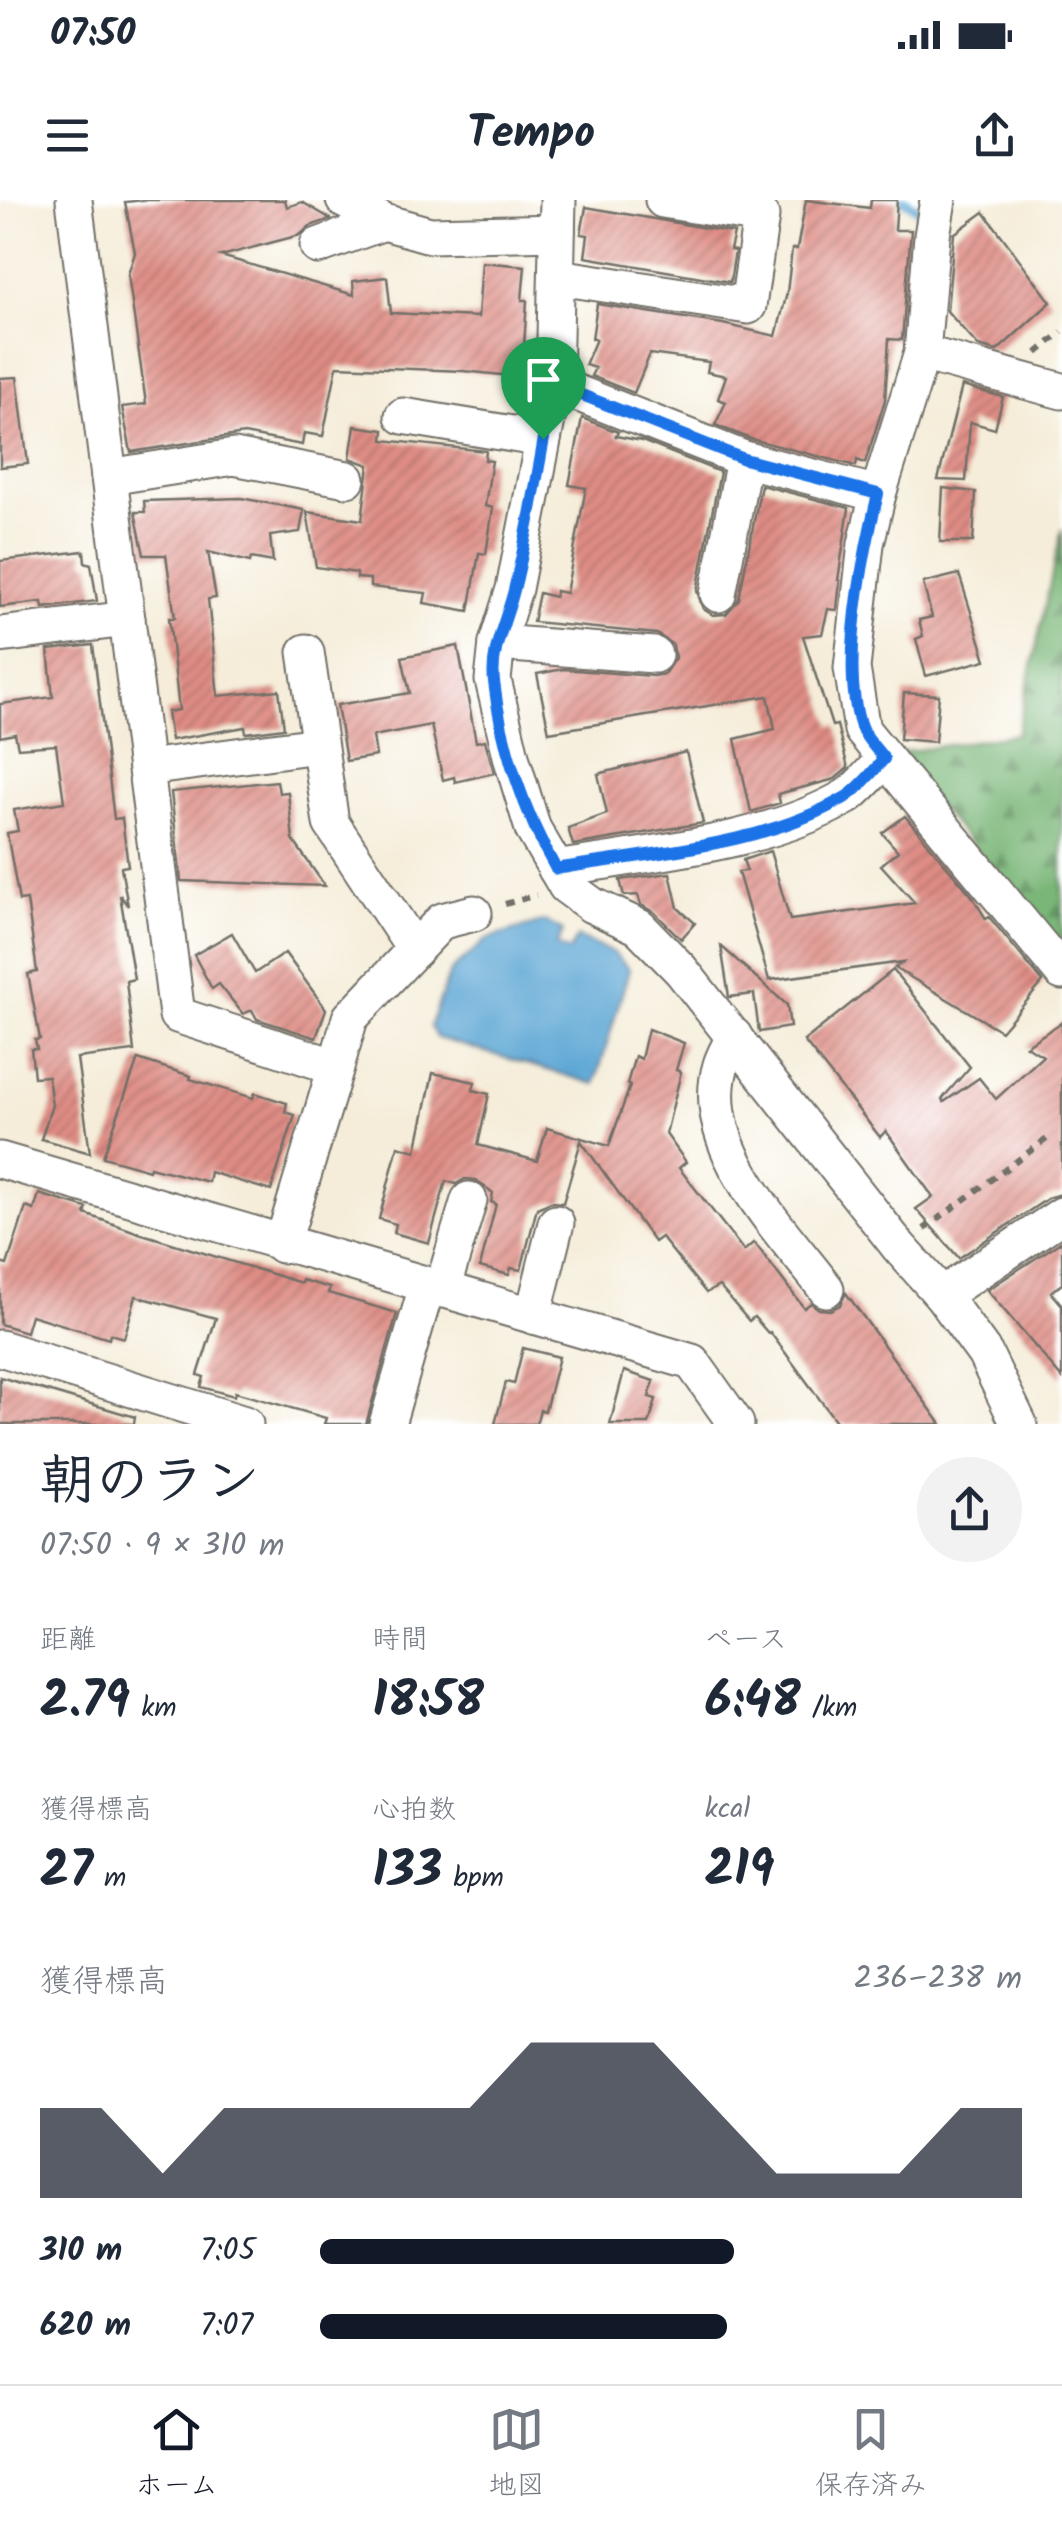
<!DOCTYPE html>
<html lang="ja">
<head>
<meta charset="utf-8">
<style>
  body { margin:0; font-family:Kalam,"Klee One",sans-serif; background:#f2f2f3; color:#1f2937; height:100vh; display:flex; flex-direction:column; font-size:38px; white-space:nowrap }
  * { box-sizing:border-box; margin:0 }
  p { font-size:32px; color:#747a83 }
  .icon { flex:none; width:55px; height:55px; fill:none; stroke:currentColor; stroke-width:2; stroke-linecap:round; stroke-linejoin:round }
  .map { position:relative; height:1224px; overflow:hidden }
  .side { display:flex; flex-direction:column; background:#fff; flex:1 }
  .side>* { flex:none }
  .pin { position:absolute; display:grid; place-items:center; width:85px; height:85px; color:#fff; margin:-102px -42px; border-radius:50% 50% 50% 0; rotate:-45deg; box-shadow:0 0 10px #0007 }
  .pin .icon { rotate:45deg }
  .round { display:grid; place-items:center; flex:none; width:105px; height:105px; border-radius:52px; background:#f2f2f3 }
  .head { display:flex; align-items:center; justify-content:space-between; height:170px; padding:0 40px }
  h1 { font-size:55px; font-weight:700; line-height:75px }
  .metrics { display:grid; grid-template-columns:repeat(3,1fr); gap:15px; height:170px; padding:10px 40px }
  .metrics div { display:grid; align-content:center }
  .metrics b { font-size:50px; font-weight:700 }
  .metrics small { font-size:28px; font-weight:400 }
  .metrics p { font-size:28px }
  .chart { height:280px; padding:20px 40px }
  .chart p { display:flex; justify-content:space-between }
  .chart svg { width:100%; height:180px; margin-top:10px; fill:#111827; opacity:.7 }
  ul { padding:0 40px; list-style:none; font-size:32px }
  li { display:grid; grid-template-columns:160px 120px 1fr; align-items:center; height:75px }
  li i { height:25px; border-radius:12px; background:#111827 }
  .status { display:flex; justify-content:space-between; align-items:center; height:70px; padding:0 50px; background:#fff; direction:ltr }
  .status svg { height:28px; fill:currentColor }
  header { display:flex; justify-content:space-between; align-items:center; height:130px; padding:0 40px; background:#fff; font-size:45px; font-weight:700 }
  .dock { display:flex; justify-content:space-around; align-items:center; height:140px; border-top:2px solid #e0e1e3; background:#fff; font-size:28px; color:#747a83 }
  .dock a { display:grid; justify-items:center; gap:5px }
  .dock .selected { color:#111827 }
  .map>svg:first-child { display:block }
  .forest { fill:url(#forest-firs); stroke:#527051; stroke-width:2.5 }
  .water { fill:#5ca6d4; stroke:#446880; stroke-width:2.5 }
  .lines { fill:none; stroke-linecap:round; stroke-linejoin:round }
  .stream { stroke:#5ca6d4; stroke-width:10 }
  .building { fill:url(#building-hatch) }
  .minor-casing { stroke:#726f68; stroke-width:39 }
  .path { stroke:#726f68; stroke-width:6; stroke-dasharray:8 8; stroke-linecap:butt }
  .minor { stroke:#fff; stroke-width:35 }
  .route-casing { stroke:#fff; stroke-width:20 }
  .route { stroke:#1a73e8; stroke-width:12 }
</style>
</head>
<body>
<div class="status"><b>07:50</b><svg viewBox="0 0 49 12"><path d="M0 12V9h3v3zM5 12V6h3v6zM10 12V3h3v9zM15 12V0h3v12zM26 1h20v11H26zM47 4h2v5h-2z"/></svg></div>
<header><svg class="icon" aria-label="menu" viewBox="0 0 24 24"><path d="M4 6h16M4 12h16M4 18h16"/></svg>Tempo<svg class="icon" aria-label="share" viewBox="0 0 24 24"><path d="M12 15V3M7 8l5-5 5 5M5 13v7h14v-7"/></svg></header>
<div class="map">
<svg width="1062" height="1224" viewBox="0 0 1062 1224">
  <defs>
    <pattern id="forest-firs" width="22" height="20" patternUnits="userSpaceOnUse" patternTransform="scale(2.5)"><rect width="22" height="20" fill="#79b677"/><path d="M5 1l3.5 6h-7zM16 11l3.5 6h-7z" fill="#639462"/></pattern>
    <pattern id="building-hatch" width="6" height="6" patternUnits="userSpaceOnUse" patternTransform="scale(2.5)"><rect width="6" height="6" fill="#df8d85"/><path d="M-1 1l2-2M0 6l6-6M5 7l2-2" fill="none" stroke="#b5736d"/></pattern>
  </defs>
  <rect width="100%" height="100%" fill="#fff"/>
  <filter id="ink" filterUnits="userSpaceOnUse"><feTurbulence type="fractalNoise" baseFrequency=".01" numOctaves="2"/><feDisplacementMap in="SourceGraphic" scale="20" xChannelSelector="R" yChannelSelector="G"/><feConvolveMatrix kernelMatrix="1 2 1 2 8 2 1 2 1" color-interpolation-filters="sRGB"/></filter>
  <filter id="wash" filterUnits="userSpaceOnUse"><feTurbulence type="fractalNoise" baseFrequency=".0048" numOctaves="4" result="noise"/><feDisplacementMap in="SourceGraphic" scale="40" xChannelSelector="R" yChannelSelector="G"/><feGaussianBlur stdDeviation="2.25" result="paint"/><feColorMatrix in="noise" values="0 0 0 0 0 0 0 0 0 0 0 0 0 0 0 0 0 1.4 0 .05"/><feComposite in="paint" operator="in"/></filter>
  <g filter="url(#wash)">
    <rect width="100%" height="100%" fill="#f5edd9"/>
    <polygon class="forest" points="1062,329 1062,745 891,554 1017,534"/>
    <polygon class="water" points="545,721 563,731 557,746 570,751 577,737 614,753 629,770 595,884 437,838 430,827 450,772 487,739"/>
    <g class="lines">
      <polyline class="stream" points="904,0 923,12"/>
    </g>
    <g id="blocks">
      <g class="building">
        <polygon points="144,0 285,0 287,7 302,2 331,19 310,26 300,35 221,56 354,95 353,81 387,77 391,113 478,117 482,62 525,66 522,100 527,100 522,177 463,171 337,166 323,236 304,233 302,245 244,234 131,252 122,207 146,204 128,74 135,53 125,2"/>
        <polygon points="806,0 870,8 871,0 897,0 895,30 911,30 902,140 889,139 885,200 865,263 857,260 856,266 751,239 715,225 726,202 718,199 726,176 707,172 709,162 650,154 634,193 591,176 595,168 585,165 596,139 592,139 597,104 723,124 776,136 787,93 792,49 797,49"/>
        <polygon points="586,7 734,33 730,50 735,51 730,82 585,57 588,35 581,34"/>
        <polygon points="984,12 1051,102 997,151 978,146 947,111 954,34"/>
        <polygon points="17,177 28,264 0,267 0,178"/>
        <polygon points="962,186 1003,197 995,229 970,222 966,281 938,280"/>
        <polygon points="582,218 618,232 616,236 642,241 720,272 697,391 703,409 713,415 726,414 739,399 761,285 849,308 838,380 840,381 837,410 828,409 822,434 803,436 832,526 837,525 848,568 835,579 778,594 780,603 751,612 735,539 775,529 768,496 549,532 537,474 563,469 653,476 664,474 675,458 673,445 657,434 533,422 539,393 555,397 556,391 566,393 586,288 569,285"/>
        <polygon points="355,226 384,230 383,240 486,251 485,260 492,261 485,306 493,308 486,354 479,353 469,411 424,403 426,393 370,387 370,379 357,378 357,373 316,367 307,312 362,320 369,265 350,258"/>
        <polygon points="943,288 976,292 973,342 940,342"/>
        <polygon points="241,298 304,310 300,332 270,336 273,362 251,358 250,362 208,352 216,398 208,399 218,496 279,490 284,528 246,533 245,527 171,540 167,512 179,510 169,418 175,418 166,355 144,355 135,312 145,312 144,301"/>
        <polygon points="84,351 85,362 91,364 97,401 43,408 42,402 0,407 0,361"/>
        <polygon points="959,374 986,460 926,476 916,439 923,436 919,420 932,417 923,383"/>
        <polygon points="93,445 114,619 122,618 128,666 121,667 128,706 120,695 134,779 126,781 134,851 77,858 90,953 41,939 52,905 48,876 34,877 31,849 37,849 35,840 40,839 28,774 37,772 27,700 19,701 7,633 18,631 14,610 64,602 56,545 18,548 15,534 0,537 0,504 53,497 48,450"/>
        <polygon points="458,446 476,542 485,540 494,573 455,582 454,577 443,580 431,525 373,536 376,556 346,561 337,505 410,493 402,457"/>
        <polygon points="904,493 939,495 935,542 900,539"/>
        <polygon points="686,552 703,623 573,645 568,628 607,614 598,574"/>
        <polygon points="277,581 279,593 288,592 293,640 325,686 181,681 171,592"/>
        <polygon points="905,616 972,696 986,719 989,717 1043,782 1001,831 895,768 903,762 769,780 738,672 747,671 743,660 770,651 790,720 915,703 881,665 898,651 882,633"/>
        <polygon points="670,673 678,708 695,723 681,739 654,712 641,705 638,695 624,696 620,680"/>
        <polygon points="232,733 255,773 285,753 326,809 316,838 257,819 252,810 243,814 219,784 212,789 194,755"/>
        <polygon points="721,746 787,805 790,827 759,832 754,794 729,797"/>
        <polygon points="893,770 970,867 942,899 944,902 979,878 996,899 1043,856 1026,846 1062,822 1062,994 1050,997 959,1058 916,1009 933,997 886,931 880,937 804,841"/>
        <polygon points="648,829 684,843 676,870 681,872 666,934 686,962 679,968 744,1051 754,1042 804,1108 811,1103 819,1109 830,1110 840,1105 846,1093 941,1224 838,1224 770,1132 768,1133 754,1117 749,1121 719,1086 706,1093 661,1037 654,1042 581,941 563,1003 551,1002 537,1008 521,1070 511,1068 509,1075 480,1067 496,1004 491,1002 493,993 476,980 465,979 456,984 446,981 429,1043 394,1033 396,1024 379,1019 398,946 416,951 433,873 475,882 473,890 489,894 478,945 537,961 547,928 609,946 630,886 627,884 635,856 641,859"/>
        <polygon points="138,859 191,876 190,879 253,898 255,893 287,903 285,912 295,915 271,991 210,972 208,982 150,967 149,970 103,957"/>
        <polygon points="39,994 87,1008 85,1014 139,1033 301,1083 302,1080 330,1088 328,1093 397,1113 366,1224 324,1224 326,1218 235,1192 234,1196 201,1187 204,1177 198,1175 216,1118 136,1096 124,1138 110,1134 109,1139 31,1115 26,1132 0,1124 0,1063 7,1065 26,1007 34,1010"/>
        <polygon points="1062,1041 1062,1084 1051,1092 1062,1105 1062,1178 987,1090"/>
        <polygon points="523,1148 559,1157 545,1211 540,1210 536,1224 495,1224 506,1182 514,1184"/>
        <polygon points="624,1171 654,1181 649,1197 656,1199 649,1224 610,1224"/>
        <polygon points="0,1177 135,1217 134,1224 0,1224"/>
      </g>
    </g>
  </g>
  <g filter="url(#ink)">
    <use href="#blocks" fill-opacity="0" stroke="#726f68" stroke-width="2.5"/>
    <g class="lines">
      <defs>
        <g id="minor">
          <polyline points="74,0 177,815 336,867 282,1045"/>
          <polyline points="344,0 384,22 430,35 557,32"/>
          <polyline points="558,0 554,184 514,389 497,443 493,480 512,560 533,629 566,686 592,705 639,727 681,770 899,1047 942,1095 985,1154 1019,1224"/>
          <polyline points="938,0 932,36 922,153 878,294 866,344 852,468 862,530 1062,772"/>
          <polyline points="318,46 384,22"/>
          <polyline points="558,77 748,106 761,16 663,0"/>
          <polyline points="922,153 1062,191"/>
          <polyline points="554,184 744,259 878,294"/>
          <polyline points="403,216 543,239"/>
          <polyline points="109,277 234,257 347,279"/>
          <polyline points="718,394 744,259"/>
          <polyline points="0,435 127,419"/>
          <polyline points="497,443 654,455"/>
          <polyline points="306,452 331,623 415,750"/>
          <polyline points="146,568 318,545"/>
          <path d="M556 669C648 653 765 644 846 597 860 588 873 571 884 559"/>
          <path d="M734 836C730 846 724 855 721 865 696 946 781 1029 826 1089"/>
          <polyline points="336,867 350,818 442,721 474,713"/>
          <polyline points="0,960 692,1162 736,1224"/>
          <polyline points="442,1090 469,1000"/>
          <polyline points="942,1095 1062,1015"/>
          <polyline points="533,1116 556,1023"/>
          <polyline points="0,1148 245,1224"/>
          <polyline points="387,1224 427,1086"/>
        </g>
      </defs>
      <use href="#minor" class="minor-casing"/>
      <g class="path">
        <polyline points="1037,153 1062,132"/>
        <polyline points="505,704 536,695"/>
        <polyline points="924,1029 1048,938"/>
      </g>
      <use href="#minor" class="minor"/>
    </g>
  </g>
  <g class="lines" filter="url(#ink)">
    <defs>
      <path id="route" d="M554 184 744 259 878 294C863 356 840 466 861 527 865 538 877 549 884 559 873 571 860 588 846 597 764 646 649 653 556 669 525 615 501 544 494 482 490 449 508 418 515 386 531 320 541 251 554 184Z"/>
    </defs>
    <use href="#route" class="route-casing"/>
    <use href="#route" class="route"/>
  </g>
</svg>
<div class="pin" style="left:543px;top:239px;background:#1e9e55"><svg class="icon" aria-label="arrive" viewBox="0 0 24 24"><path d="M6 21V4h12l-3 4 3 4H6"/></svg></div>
</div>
<section class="side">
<div class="head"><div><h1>朝のラン</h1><p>07:50 · 9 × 310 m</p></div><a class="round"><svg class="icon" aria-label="share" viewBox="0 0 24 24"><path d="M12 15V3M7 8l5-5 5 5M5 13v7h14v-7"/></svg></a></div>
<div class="metrics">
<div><p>距離</p><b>2.79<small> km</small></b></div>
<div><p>時間</p><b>18:58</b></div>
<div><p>ペース</p><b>6:48<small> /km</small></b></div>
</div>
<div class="metrics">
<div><p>獲得標高</p><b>27<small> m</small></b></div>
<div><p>心拍数</p><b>133<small> bpm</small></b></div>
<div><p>kcal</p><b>219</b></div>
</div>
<div class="chart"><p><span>獲得標高</span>236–238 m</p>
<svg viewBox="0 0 160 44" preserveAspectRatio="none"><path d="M0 44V22L10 22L20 38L30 22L40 22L50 22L60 22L70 22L80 6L90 6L100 6L110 22L120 38L130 38L140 38L150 22L160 22V44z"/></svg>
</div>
<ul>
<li><b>310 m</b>7:05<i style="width:59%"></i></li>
<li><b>620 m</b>7:07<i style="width:58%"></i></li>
</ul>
</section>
<nav class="dock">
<a class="selected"><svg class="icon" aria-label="home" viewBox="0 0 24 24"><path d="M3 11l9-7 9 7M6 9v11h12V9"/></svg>ホーム</a>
<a><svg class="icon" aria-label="map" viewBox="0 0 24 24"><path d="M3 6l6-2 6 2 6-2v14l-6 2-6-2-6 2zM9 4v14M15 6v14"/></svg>地図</a>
<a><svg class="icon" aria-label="saved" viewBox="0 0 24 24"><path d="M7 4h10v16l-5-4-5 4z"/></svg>保存済み</a>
</nav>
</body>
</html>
